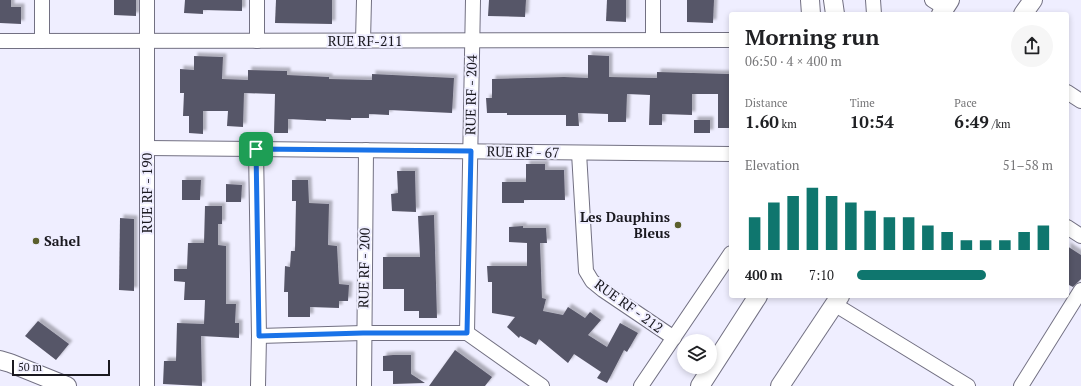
<!DOCTYPE html>
<html lang="en">
<head>
<meta charset="utf-8">
<style>
  body { margin:0; font-family:"PT Serif",serif; background:#f6f6f6; color:#202124; height:100vh; display:flex; flex-direction:column; font-size:15px; white-space:nowrap }
  * { box-sizing:border-box; margin:0 }
  p { font-size:13px; color:#757577 }
  .icon { flex:none; width:22px; height:22px; fill:none; stroke:currentColor; stroke-width:2; stroke-linecap:round; stroke-linejoin:round }
  .map { position:relative; flex:1; overflow:hidden }
  .sheet { position:absolute; left:729px; top:12px; width:340px; height:286px; display:flex; flex-direction:column; background:#fff; border-radius:4px; box-shadow:0 2px 6px #0003 }
  .sheet>* { flex:none }
  .tools { position:absolute; left:677px; top:334px; display:grid; gap:8px }
  .tools a { display:grid; place-items:center; width:40px; height:40px; border-radius:50%; background:#fff; box-shadow:0 2px 6px #0003; font-size:20px }
  .scale { position:absolute; left:12px; bottom:10px; width:98px; box-sizing:border-box; padding-left:4px; border:2px solid #1a1920; border-top:0; font-size:11px; line-height:14px; white-space:nowrap; color:#1a1920; -webkit-text-stroke:3px #efeeff; paint-order:stroke }
  .pin { position:absolute; display:grid; place-items:center; width:34px; height:34px; color:#fff; margin:-17px; border-radius:8px; box-shadow:0 2px 6px #0006 }
  .round { display:grid; place-items:center; flex:none; width:42px; height:42px; border-radius:21px; background:#f6f6f6 }
  .head { display:flex; align-items:center; justify-content:space-between; height:68px; padding:0 16px }
  h1 { font-size:22px; font-weight:700; line-height:30px }
  .stats { display:grid; grid-template-columns:repeat(3,1fr); gap:6px; height:68px; padding:4px 16px }
  .stats div { display:grid; align-content:center }
  .stats b { font-size:17px; font-weight:700 }
  .stats small { font-size:11px; font-weight:400 }
  .stats p { font-size:11px }
  .chart { height:112px; padding:8px 16px }
  .chart p { display:flex; justify-content:space-between }
  .chart svg { width:100%; height:72px; margin-top:4px; stroke:#0f766e; stroke-width:6 }
  ul { padding:0 16px; list-style:none; font-size:13px }
  li { display:grid; grid-template-columns:64px 48px 1fr; align-items:center; height:30px }
  li i { height:10px; border-radius:5px; background:#0f766e }
  .map>svg:first-child { display:block }
  .building { fill:#575667; filter:url(#shadow) }
  .lines { fill:none; stroke-linecap:round; stroke-linejoin:round }
  .minor-casing { stroke:#727082; stroke-width:16 }
  .major-casing { stroke:#727082; stroke-width:20 }
  .minor { stroke:#fff; stroke-width:14 }
  .major { stroke:#fff; stroke-width:18 }
  .route-casing { stroke:#fff; stroke-width:8 }
  .route { stroke:#1a73e8; stroke-width:5 }
  .poi-dot { fill:#5b5f2d; stroke:#efeeff; stroke-width:1.5 }
  .labels { text-anchor:middle; stroke-width:4; stroke-linejoin:round; paint-order:stroke }
  .street-label { font-size:14px; fill:#1a1920; stroke:#efeeff }
  .poi-label { font-size:14px; font-weight:bold; fill:#1a1920; stroke:#efeeff; text-anchor:end }
</style>
</head>
<body>
<div class="map">
<svg width="1081" height="386" viewBox="0 0 1081 386">
  <defs>
    <filter id="shadow"><feDropShadow dx="3.5" dy="-3.5" stdDeviation="1" flood-color="#0004"/></filter>
  </defs>
  <rect width="100%" height="100%" fill="#efeeff"/>
  <g class="building">
    <polygon points="0,0 11,0 11,7 21,7 21,24 0,23"/>
    <polygon points="114,0 136,0 136,16 114,15"/>
    <polygon points="185,0 242,0 242,11 203,10 203,14 184,13"/>
    <polygon points="276,0 332,0 332,24 275,23"/>
    <polygon points="489,0 526,0 525,17 488,16"/>
    <polygon points="607,0 626,0 626,22 606,21"/>
    <polygon points="687,0 714,0 713,23 687,22"/>
    <polygon points="588,55 609,56 609,77 657,78 657,72 729,74 731,128 718,128 718,94 692,94 692,115 662,114 662,125 649,125 650,95 627,94 626,122 608,122 608,114 578,113 579,126 566,126 566,115 507,115 507,113 487,113 486,98 492,98 492,79 564,77 588,78"/>
    <polygon points="194,56 223,57 222,79 248,80 248,70 287,71 287,75 329,77 329,79 372,80 372,74 454,78 452,113 389,110 389,115 369,114 369,118 351,118 351,120 326,119 326,121 288,119 288,133 274,133 275,94 244,93 243,127 227,126 228,111 203,111 203,134 189,133 189,116 183,116 184,93 180,93 180,69 194,70"/>
    <rect x="694" y="120" width="16" height="13"/>
    <polygon points="526,164 545,164 545,170 564,170 565,200 524,200 524,203 502,203 502,182 526,182"/>
    <polygon points="397,171 415,171 416,212 392,211 391,194 398,193"/>
    <polygon points="182,180 201,180 200,200 182,200"/>
    <polygon points="292,180 308,180 309,203 329,204 328,245 337,246 339,284 349,285 348,301 339,301 339,308 310,307 310,317 288,317 288,292 284,292 285,266 290,267 291,251 295,251 296,201 292,201"/>
    <polygon points="226,184 242,185 241,202 226,202"/>
    <polygon points="205,206 222,206 222,224 218,224 218,245 226,246 226,304 236,304 235,323 239,323 239,338 201,336 202,386 163,384 164,361 176,361 177,323 204,324 205,300 184,300 185,282 174,281 174,269 187,269 188,243 204,243"/>
    <polygon points="434,215 437,318 419,318 419,311 404,311 404,289 383,289 383,257 420,257 418,216"/>
    <polygon points="120,218 134,219 134,291 119,290"/>
    <polygon points="523,226 523,228 546,228 547,243 540,243 542,298 546,299 543,311 563,315 568,307 585,318 590,312 601,320 588,335 607,347 620,323 638,333 627,352 624,350 607,383 597,378 601,372 574,354 568,363 539,339 536,345 520,336 519,338 507,327 515,317 492,313 492,282 488,282 487,266 527,266 527,243 509,242 509,227"/>
    <polygon points="1067,246 1081,255 1081,279 1073,287 1067,284"/>
    <polygon points="38,321 69,344 56,360 25,336"/>
    <polygon points="455,350 492,377 485,386 429,386"/>
    <polygon points="393,355 411,355 411,374 425,383 393,384 393,371 383,371 383,356"/>
  </g>
  <g class="lines">
    <defs>
      <g id="minor">
        <polyline points="42,0 42,41"/>
        <polyline points="257,0 257,41"/>
        <polyline points="653,0 653,40"/>
        <polyline points="873,0 874,14"/>
        <polyline points="932,0 945,8"/>
        <polyline points="0,41 731,40"/>
        <polyline points="363,41 364,0"/>
        <polyline points="1067,92 1081,101"/>
        <polyline points="147,148 731,154"/>
        <polyline points="256,149 259,336 258,386"/>
        <polyline points="579,153 586,271 592,281 603,290 674,338"/>
        <polyline points="1067,227 1081,236"/>
        <polyline points="834,304 968,386"/>
        <polyline points="467,333 473,0"/>
        <polyline points="259,336 363,333 467,333 542,386"/>
        <polyline points="147,386 147,0"/>
        <polyline points="364,386 366,150"/>
        <polyline points="641,386 731,253"/>
        <polyline points="1021,386 1081,290"/>
      </g>
      <g id="major">
        <polyline points="810,0 811,14"/>
        <polyline points="833,0 835,14"/>
        <polyline points="941,14 950,0"/>
        <polyline points="1023,14 1033,0"/>
        <polyline points="0,360 10,363 67,386"/>
        <polyline points="700,386 758,296"/>
        <polyline points="780,386 840,296"/>
      </g>
    </defs>
    <use href="#minor" class="minor-casing"/>
    <use href="#major" class="major-casing"/>
    <use href="#minor" class="minor"/>
    <use href="#major" class="major"/>
  </g>
  <g class="lines">
    <defs>
      <polygon id="route" points="256,149 471,151 467,333 363,333 259,336"/>
    </defs>
    <use href="#route" class="route-casing"/>
    <use href="#route" class="route"/>
  </g>
  <g class="poi-dot">
    <circle cx="678" cy="225" r="4"/>
    <circle cx="36" cy="241" r="4"/>
  </g>
  <g class="labels">
    <g class="street-label">
      <text x="365" y="46">RUE RF-211</text>
      <text transform="translate(471 95) rotate(-89)" y="5">RUE RF - 204</text>
      <text transform="translate(523 152) rotate(1)" y="5">RUE RF - 67</text>
      <text transform="translate(147 193) rotate(-90)" y="5">RUE RF - 190</text>
      <text transform="translate(364 268) rotate(-89)" y="5">RUE RF - 200</text>
      <text transform="translate(629 306) rotate(36)" y="5">RUE RF - 212</text>
    </g>
    <g class="poi-label">
      <text x="670" y="222">Les Dauphins<tspan x="670" dy="16">Bleus</tspan></text>
      <text x="44" y="246" text-anchor="start">Sahel</text>
    </g>
  </g>
</svg>
<div class="tools">
<a><svg class="icon" aria-label="layers" viewBox="0 0 24 24"><path d="M12 4l9 5-9 5-9-5zM3 14l9 5 9-5"/></svg></a>
</div>
<div class="scale">50 m</div>
<div class="pin" style="left:256px;top:149px;background:#1e9e55"><svg class="icon" aria-label="arrive" viewBox="0 0 24 24"><path d="M6 21V4h12l-3 4 3 4H6"/></svg></div>
<section class="sheet">
<div class="head"><div><h1>Morning run</h1><p>06:50 · 4 × 400 m</p></div><a class="round"><svg class="icon" aria-label="share" viewBox="0 0 24 24"><path d="M12 15V3M7 8l5-5 5 5M5 13v7h14v-7"/></svg></a></div>
<div class="stats">
<div><p>Distance</p><b>1.60<small> km</small></b></div>
<div><p>Time</p><b>10:54</b></div>
<div><p>Pace</p><b>6:49<small> /km</small></b></div>
</div>
<div class="chart"><p><span>Elevation</span>51–58 m</p>
<svg viewBox="0 0 160 44" preserveAspectRatio="none"><path d="M5 44V24M15 44V15M25 44V11M35 44V6M45 44V11M55 44V15M65 44V20M75 44V24M85 44V24M95 44V29M105 44V33M115 44V38M125 44V38M135 44V38M145 44V33M155 44V29"/></svg>
</div>
<ul>
<li><b>400 m</b>7:10<i style="width:66%"></i></li>
</ul>
</section>
</div>
</body>
</html>
